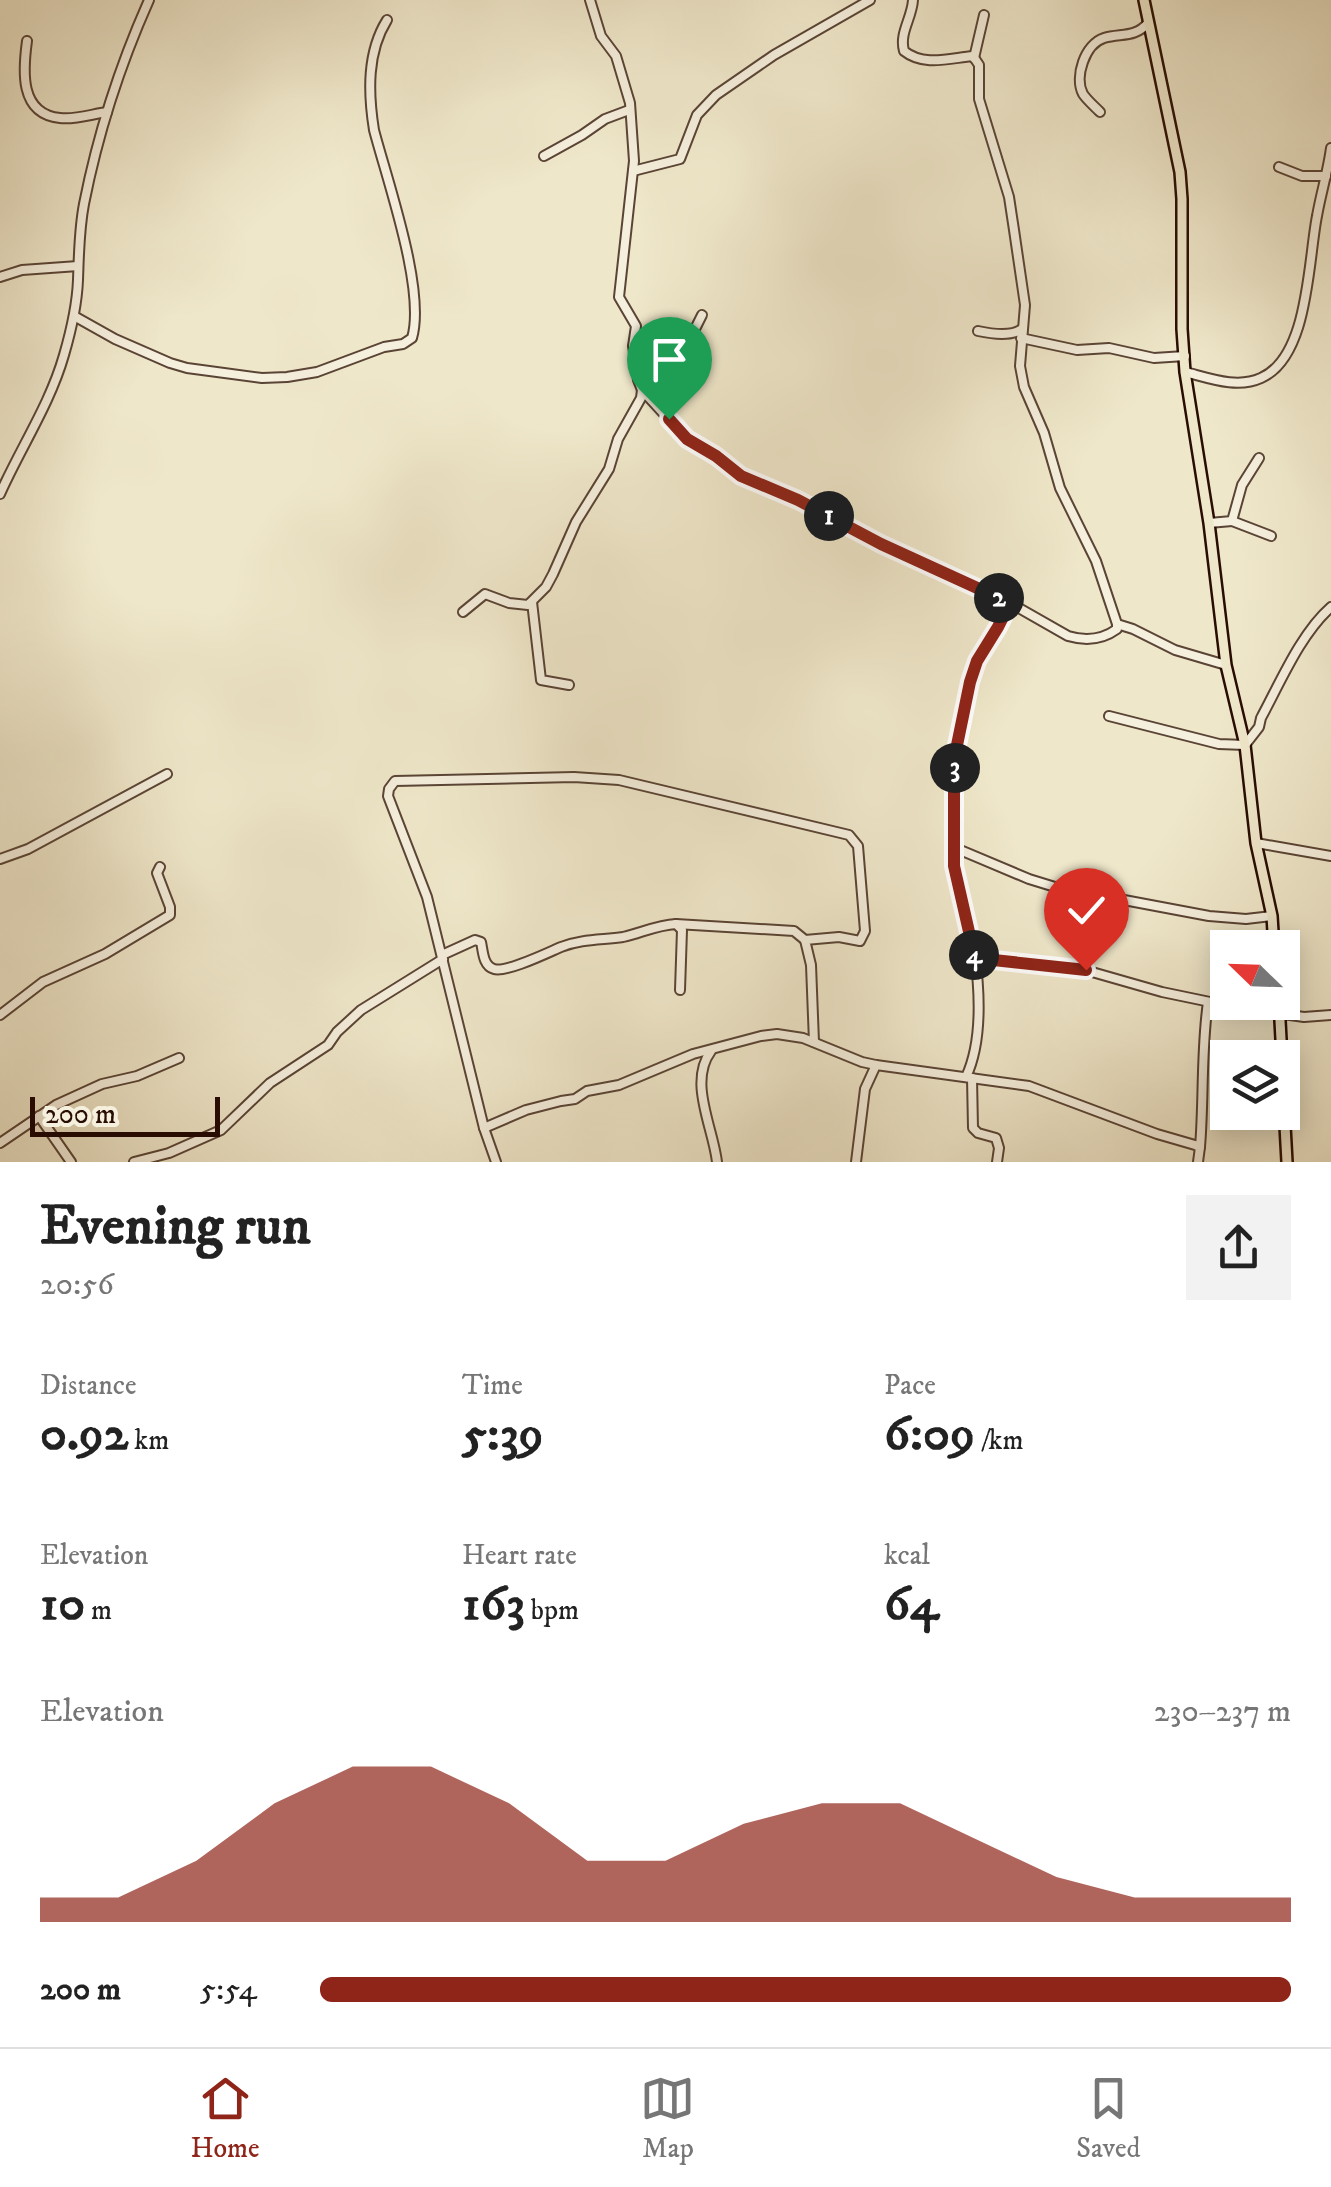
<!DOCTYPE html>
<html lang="en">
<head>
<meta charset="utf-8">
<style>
  body { margin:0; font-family:"IM FELL DW Pica",serif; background:#f2f2f2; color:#222; height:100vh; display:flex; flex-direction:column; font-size:38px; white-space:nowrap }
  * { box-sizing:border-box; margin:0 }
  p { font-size:32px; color:#767676 }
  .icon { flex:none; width:55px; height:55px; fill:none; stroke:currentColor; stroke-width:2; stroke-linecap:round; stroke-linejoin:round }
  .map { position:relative; height:1162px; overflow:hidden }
  .details { display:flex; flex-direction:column; background:#fff; flex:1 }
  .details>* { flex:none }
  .needle { width:65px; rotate:293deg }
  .controls { position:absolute; left:1210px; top:930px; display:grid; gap:20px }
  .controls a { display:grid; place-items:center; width:90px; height:90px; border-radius:0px; background:#fff; box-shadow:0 5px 25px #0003; font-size:50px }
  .scale { position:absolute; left:30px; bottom:25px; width:190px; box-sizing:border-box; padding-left:10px; border:5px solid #290d03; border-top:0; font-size:28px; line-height:35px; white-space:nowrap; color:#290d03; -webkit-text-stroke:8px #f5efdd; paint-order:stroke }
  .pin { position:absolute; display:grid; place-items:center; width:85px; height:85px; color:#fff; margin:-102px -42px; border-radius:50% 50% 50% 0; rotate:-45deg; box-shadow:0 0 10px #0007 }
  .pin .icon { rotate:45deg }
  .km { position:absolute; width:50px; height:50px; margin:-25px; border-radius:50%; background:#222; color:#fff; font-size:28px; line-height:50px; text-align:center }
  .round { display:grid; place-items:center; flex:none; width:105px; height:105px; border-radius:0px; background:#f2f2f2 }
  .head { display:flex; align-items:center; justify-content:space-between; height:170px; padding:0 40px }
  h1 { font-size:55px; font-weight:700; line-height:75px }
  .stats { display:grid; grid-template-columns:repeat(3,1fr); gap:15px; height:170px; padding:10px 40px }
  .stats div { display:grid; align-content:center }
  .stats b { font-size:50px; font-weight:700 }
  .stats small { font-size:28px; font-weight:400 }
  .stats p { font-size:28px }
  .chart { height:280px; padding:20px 40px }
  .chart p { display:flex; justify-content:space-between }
  .chart svg { width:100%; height:180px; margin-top:10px; fill:#8f2418; opacity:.7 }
  ul { padding:0 40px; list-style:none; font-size:32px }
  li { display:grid; grid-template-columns:160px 120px 1fr; align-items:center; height:75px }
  li i { height:25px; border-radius:12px; background:#8f2418 }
  .dock { display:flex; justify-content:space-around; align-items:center; height:140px; border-top:2px solid #e0e0e0; background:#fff; font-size:28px; color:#767676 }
  .dock a { display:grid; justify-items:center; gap:5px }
  .dock .on { color:#8f2418 }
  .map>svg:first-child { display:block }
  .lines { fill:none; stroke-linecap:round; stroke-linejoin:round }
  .minor-casing { stroke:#5a4435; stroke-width:12 }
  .major-casing { stroke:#290d03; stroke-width:14 }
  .minor { stroke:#f5efdd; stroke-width:8 }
  .major { stroke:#efe7ca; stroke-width:9 }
  .route-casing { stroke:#fff; stroke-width:20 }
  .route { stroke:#8f2418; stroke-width:12 }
</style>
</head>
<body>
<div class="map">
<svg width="1331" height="1162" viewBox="0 0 1331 1162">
  <rect width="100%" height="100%" fill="#efe7ca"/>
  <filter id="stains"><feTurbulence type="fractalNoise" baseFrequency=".002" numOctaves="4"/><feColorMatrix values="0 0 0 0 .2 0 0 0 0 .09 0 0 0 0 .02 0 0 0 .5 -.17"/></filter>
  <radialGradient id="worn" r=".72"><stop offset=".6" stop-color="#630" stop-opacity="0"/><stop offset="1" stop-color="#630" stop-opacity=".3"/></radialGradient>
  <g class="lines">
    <defs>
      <g id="minor">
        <path d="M590 0 601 36 616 56 630 103 634 161 619 297 636 326 633 346 638 380 642 390 687 439 716 456 741 476 798 500 881 544 1010 603 1068 636C1085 641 1102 640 1117 629V624"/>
        <path d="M913 0C912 18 899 33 904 51 924 67 950 58 973 56L979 65V99L1009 197 1014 230 1025 305 1020 366 1024 387 1044 433 1060 488 1096 561 1117 624 1133 629 1175 650 1226 665"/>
        <path d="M27 41C23 70 19 114 60 118 75 120 92 114 107 112"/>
        <polyline points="974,58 984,15"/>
        <path d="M1100 112C1094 106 1087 100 1083 94 1074 77 1085 44 1104 38 1121 33 1135 38 1148 23"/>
        <polyline points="544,156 582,135 605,119 629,110"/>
        <polyline points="1279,167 1302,176 1326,176"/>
        <polyline points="633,171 680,159 697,115 716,95 774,55 870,0"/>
        <polyline points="0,277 22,270 78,266"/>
        <path d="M74 316 115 339 170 363 187 368 262 378 287 377 317 372 384 347 403 344 412 338C426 290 387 180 374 130 368 92 367 52 387 20"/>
        <path d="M978 331C992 334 1011 337 1022 329"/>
        <polyline points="1021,338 1077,350 1109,348 1154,358 1185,356"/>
        <polyline points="635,362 687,345 702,315"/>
        <path d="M1185 372C1209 378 1237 389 1261 378 1309 357 1308 261 1317 216 1321 193 1328 171 1331 148"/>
        <path d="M0 494C21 447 50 404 64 355 71 331 77 305 78 280 79 254 79 230 84 204 98 133 120 65 149 0"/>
        <polyline points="1232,521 1271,536"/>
        <polyline points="1209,523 1232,521 1242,485 1259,458"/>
        <polyline points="532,602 541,680 569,685"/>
        <polyline points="463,612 485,594 509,603 528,605 546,587 553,574 576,522 609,469 618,439 641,398 642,390"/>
        <path d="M1109 716 1219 744 1245 745 1259 727 1261 718C1280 683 1301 633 1331 607"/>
        <polyline points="1256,843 1331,856"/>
        <polyline points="953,847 1029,879 1055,887 1209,916 1246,919 1272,916"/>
        <polyline points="0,859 28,849 167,774"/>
        <polyline points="676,924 794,931 805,940"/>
        <path d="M442 955 475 940 481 942C483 951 483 966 494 969 506 973 547 953 561 947 581 939 602 940 623 937 641 933 657 925 676 924L682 930 680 990"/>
        <polyline points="975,958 1085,970 1162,992 1239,1008 1304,1017 1331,1015"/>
        <polyline points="0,1015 43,982 105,954 170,915 170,907 157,873 160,867"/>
        <path d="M711 1051C688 1082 713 1127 717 1162"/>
        <path d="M966 1077C982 1043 980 994 975 956 970 926 958 897 954 867 952 849 955 831 955 814 954 764 957 710 976 663 985 642 1000 624 1010 603"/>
        <polyline points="972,1078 973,1128 978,1133 996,1138 999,1148 997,1162"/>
        <polyline points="39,1116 71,1162"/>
        <polyline points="484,1128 526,1110 561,1101 575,1099 587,1091 619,1085 693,1054 761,1036 777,1034 803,1038 862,1062 876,1065 1029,1086 1157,1134 1195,1145 1200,1147 1198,1162"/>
        <polyline points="0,1143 56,1105 102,1084 137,1076 179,1058"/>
        <path d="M1200 1147C1204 1099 1201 1050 1208 1002"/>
        <polyline points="134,1162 169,1153 221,1130 270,1083 328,1045 337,1032 361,1010 443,959"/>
        <polyline points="496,1162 484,1128 427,897 388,796 389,789 395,781 574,777 619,780 849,835 858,846 865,931 860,941 839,937 805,940 811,965 814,1042"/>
        <polyline points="856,1162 865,1089 876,1065"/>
      </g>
      <g id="major">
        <polyline points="1144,0 1180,172 1182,199 1182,329 1185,372 1209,523 1226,665 1245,745 1256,843 1272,916 1274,948"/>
        <polyline points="1279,1002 1282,1058"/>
        <polyline points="1282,1071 1287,1162"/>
      </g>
    </defs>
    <use href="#minor" class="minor-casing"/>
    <use href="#major" class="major-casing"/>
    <use href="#minor" class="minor"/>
    <use href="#major" class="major"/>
  </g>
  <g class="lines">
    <defs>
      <polyline id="route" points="669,419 687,439 716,456 741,476 798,500 881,544 1010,603 998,627 977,661 970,682 956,750 954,789 954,866 975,958 1086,970"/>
    </defs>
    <use href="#route" class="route-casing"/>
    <use href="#route" class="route"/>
  </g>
  <rect width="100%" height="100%" filter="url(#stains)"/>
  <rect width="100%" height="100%" fill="url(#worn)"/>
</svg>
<div class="controls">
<a><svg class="needle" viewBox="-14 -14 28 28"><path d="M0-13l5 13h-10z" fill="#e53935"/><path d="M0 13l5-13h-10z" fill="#767676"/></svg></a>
<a><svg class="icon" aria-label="layers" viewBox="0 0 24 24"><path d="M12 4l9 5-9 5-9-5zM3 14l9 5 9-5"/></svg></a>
</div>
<div class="scale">200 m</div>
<div class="pin" style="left:669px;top:419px;background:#1e9e55"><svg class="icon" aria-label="arrive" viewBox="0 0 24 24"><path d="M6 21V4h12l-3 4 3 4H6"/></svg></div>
<div class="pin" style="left:1086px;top:970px;background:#d93025"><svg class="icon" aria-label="check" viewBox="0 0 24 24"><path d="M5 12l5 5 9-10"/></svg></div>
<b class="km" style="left:829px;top:516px">1</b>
<b class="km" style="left:999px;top:598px">2</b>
<b class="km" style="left:955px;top:768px">3</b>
<b class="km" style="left:974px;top:955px">4</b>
</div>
<section class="details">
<div class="head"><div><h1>Evening run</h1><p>20:56</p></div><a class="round"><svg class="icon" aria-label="share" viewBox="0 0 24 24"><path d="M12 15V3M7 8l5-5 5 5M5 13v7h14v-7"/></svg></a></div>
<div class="stats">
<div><p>Distance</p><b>0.92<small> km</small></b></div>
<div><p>Time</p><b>5:39</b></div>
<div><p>Pace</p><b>6:09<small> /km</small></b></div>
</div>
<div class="stats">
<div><p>Elevation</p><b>10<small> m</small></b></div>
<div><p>Heart rate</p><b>163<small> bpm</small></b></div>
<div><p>kcal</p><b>64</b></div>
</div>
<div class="chart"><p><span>Elevation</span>230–237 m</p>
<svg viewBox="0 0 160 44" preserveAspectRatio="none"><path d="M0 44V38L10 38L20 29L30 15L40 6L50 6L60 15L70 29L80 29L90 20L100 15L110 15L120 24L130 33L140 38L150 38L160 38V44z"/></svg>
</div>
<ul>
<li><b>200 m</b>5:54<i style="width:100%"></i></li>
</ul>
</section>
<nav class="dock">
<a class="on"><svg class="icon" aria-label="home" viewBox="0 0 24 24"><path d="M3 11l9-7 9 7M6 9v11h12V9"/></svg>Home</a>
<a><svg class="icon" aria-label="map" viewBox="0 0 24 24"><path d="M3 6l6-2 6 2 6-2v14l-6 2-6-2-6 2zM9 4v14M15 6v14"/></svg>Map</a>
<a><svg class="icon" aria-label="saved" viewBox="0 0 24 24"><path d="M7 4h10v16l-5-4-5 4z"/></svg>Saved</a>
</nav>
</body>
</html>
